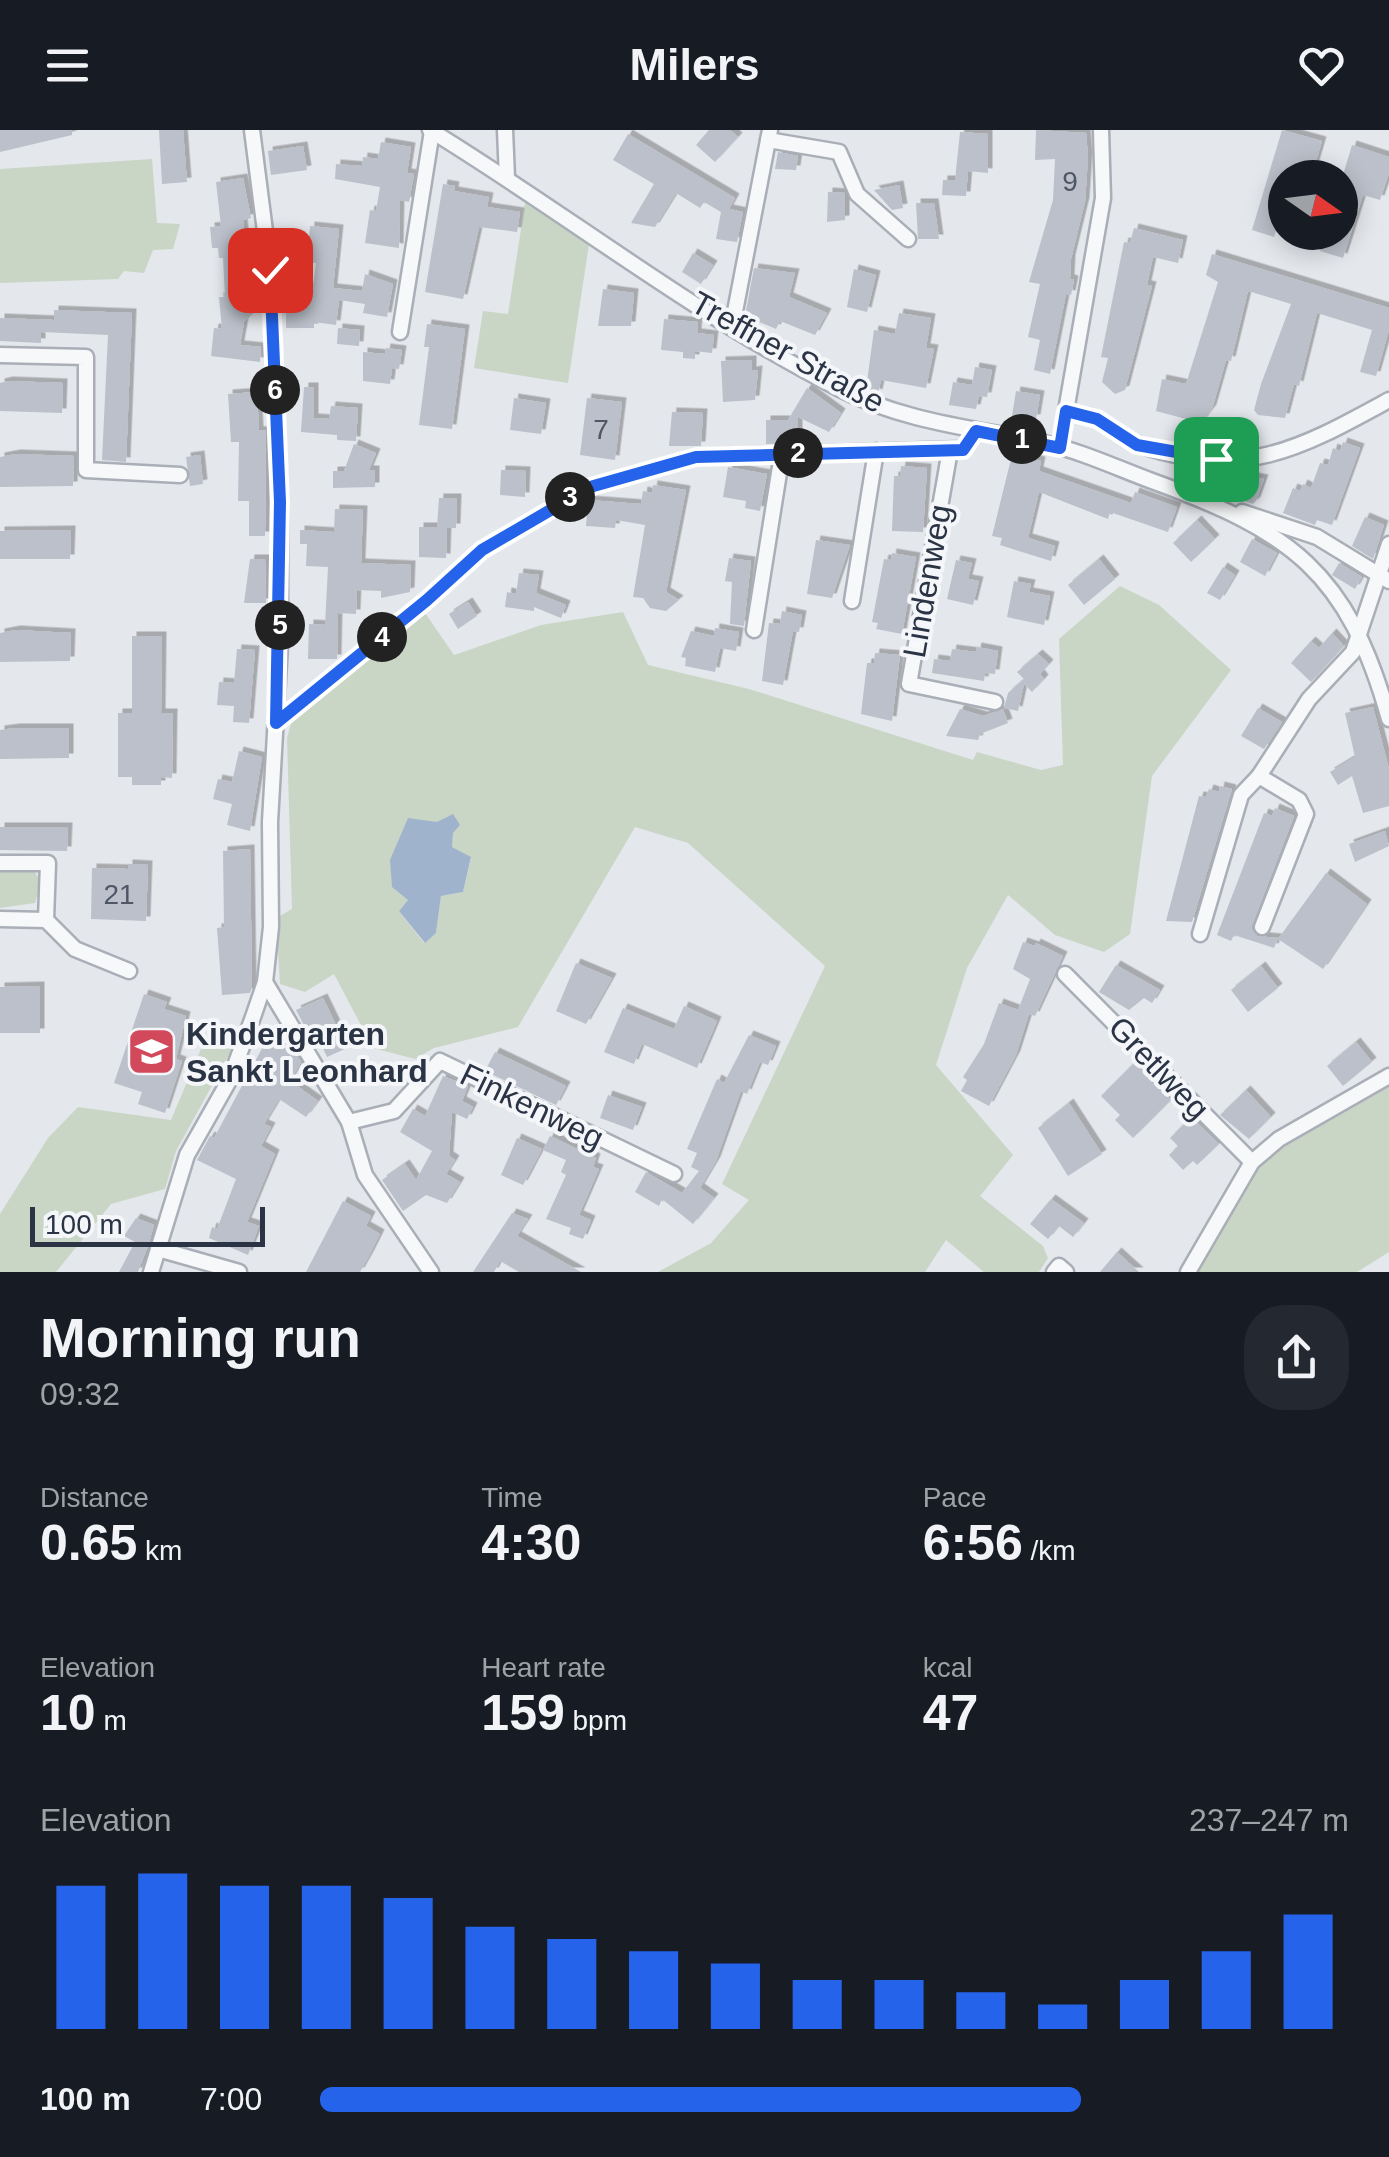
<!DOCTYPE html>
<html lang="en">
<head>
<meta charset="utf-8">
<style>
  body { margin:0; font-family:Arial,sans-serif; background:#242831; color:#f1f3f6; height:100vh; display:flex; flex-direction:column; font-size:38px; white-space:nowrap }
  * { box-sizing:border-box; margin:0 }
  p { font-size:32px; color:#9ea1a6 }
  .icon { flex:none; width:55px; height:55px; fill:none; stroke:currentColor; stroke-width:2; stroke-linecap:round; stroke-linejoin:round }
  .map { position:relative; height:1142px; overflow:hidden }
  .side { display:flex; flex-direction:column; background:#171b24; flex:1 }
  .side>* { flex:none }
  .needle { width:65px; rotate:104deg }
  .buttons { position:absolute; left:1268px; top:30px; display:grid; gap:20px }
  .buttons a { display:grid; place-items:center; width:90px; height:90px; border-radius:50%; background:#171b24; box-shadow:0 5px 25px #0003; font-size:50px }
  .scale { position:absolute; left:30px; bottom:25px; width:235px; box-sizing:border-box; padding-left:10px; border:5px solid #2b3445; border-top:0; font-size:28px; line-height:35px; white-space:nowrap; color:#2b3445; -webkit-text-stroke:8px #f4f6f9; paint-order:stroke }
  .pin { position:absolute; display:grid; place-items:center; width:85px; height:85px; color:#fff; margin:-42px; border-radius:20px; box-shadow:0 5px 15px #0006 }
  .km { position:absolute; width:50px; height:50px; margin:-25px; border-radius:50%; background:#222; color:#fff; font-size:28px; line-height:50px; text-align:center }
  .round { display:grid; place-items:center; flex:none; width:105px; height:105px; border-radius:40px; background:#242831 }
  .summary { display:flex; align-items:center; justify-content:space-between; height:170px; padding:0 40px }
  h1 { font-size:55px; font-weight:600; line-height:75px }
  .figures { display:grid; grid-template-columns:repeat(3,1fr); gap:15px; height:170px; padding:10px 40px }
  .figures div { display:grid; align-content:center }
  .figures b { font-size:50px; font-weight:600 }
  .figures small { font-size:28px; font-weight:400 }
  .figures p { font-size:28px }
  .chart { height:280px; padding:20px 40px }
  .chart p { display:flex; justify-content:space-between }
  .chart svg { width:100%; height:180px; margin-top:10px; stroke:#2563eb; stroke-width:6 }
  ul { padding:0 40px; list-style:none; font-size:32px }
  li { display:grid; grid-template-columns:160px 120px 1fr; align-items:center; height:75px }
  li i { height:25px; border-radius:12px; background:#2563eb }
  header { display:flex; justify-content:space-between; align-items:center; height:130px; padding:0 40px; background:#171b24; font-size:45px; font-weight:600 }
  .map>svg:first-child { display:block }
  .green { fill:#c9d6c5; fill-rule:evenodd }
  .water { fill:#9fb4cc }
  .building { fill:#bbc0ca; filter:url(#shadow) }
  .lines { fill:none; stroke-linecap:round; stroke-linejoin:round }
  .street-casing { stroke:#a9aeb7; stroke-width:19 }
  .street { stroke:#f7f8fa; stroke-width:14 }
  .route-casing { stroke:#fff; stroke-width:20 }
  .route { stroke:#2563eb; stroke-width:12 }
  .labels { text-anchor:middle; stroke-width:8; stroke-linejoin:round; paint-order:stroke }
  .number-label { font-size:28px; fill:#4f5766 }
  .street-label { font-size:32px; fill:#2b3445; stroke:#f4f6f9 }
  .poi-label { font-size:32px; font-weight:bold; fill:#2b3445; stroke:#f4f6f9; text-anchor:start }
</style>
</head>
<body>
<header><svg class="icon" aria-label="menu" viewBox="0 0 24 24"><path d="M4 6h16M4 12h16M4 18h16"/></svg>Milers<svg class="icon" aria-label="heart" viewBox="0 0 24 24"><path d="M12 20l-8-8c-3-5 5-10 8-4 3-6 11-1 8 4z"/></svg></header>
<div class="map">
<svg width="1389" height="1142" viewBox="0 0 1389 1142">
  <defs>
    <filter id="shadow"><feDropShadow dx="4.5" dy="-4.5" stdDeviation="0" flood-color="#0004"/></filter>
  </defs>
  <rect width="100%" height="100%" fill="#e4e7ec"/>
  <g class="green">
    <polygon points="152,29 157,93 180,94 173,119 153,120 144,143 124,141 118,149 0,153 0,39"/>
    <polygon points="525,73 589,114 568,253 474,238 483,181 508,184"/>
    <path d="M1120 456 1159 475 1231 540 1152 646 1130 804 1104 822 1055 805 1008 765 967 838 936 935 1013 1025 980 1066 1043 1116 1048 1128 1039 1142H984L946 1110 925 1142H658L711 1113 749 1070 722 1054 825 836 688 713 635 697 518 897 434 918 415 929 373 918 334 844 305 862 280 854 276 788 292 779 287 608 292 590 423 480 454 525 541 495 623 482 648 535 749 559 973 630 977 622 1041 640 1063 635 1059 509ZM453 685 452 717 471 728 463 762 441 766 436 803 424 813 399 781 408 770 402 762Z"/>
    <polygon points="0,742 35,742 41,753 35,773 0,778"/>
    <polygon points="212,893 237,910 176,1021 165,1059 111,1074 56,1142 0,1142 0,1084 48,1008 78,977 171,990"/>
    <polygon points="1389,957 1389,1122 1357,1142 1195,1142 1253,1042 1268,1026"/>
  </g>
  <polygon class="water" points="453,684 460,695 453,703 452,717 471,727 463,762 441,766 436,803 425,813 399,781 408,770 392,757 390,730 408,688 437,692"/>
  <g class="building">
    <polygon points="0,0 72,0 72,5 0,22"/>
    <polygon points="159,0 183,0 187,52 162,54"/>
    <polygon points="709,0 730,0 738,7 715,32 696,15"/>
    <polygon points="1036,0 1086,3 1088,27 1085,72 1071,129 1070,149 1074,150 1071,165 1066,164 1050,244 1034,240 1040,210 1028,207 1040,154 1029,152 1053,70 1055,29 1035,30"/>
    <polygon points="1282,0 1322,11 1311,48 1285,48 1285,72 1274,107 1252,100"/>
    <polygon points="960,2 988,4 988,43 968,41 966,66 942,65 943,50 955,50"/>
    <polygon points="628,4 735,68 729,79 743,82 737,112 716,109 721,82 704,72 700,78 676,63 655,97 631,93 654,54 613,30"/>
    <polygon points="381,12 411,17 407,43 414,44 409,72 400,70 399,118 365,113 370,80 376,81 380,57 335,49 336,34 362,36 363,27 378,29"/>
    <polygon points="1352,15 1389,27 1389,43 1380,70 1363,65 1343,128 1320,121 1325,102 1340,102 1340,55"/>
    <polygon points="303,16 307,40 271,45 268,21"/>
    <polygon points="778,22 798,26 796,40 775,39"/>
    <polygon points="243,48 251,88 243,90 245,119 256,118 257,133 250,133 254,182 244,192 240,215 261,217 260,232 211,226 214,198 222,199 219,167 225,167 223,128 219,128 218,118 212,118 210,97 221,96 216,52"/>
    <polygon points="443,54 455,56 454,61 489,67 487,77 520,82 517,102 479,97 463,169 425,162"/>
    <polygon points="899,55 903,78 892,80 874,60"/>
    <polygon points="828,62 845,63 845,90 827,92"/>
    <polygon points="916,73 934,73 939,109 918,109"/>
    <polygon points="310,96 339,99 333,158 362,161 365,144 393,154 387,187 363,183 365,174 339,170 336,195 314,192 314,198 286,198 286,157 313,157 316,133 307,132"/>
    <polygon points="1134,98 1183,110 1178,133 1153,127 1147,155 1152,156 1125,260 1115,264 1102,252 1108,228 1101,227 1124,112 1130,113"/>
    <polygon points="693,123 713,135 701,154 682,142"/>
    <polygon points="1212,124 1389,178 1389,200 1376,246 1360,242 1372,200 1317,183 1299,256 1294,254 1285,288 1258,285 1254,280 1261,254 1291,174 1248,161 1231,231 1226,230 1212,279 1201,293 1156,281 1162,249 1186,254 1218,152 1206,145"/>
    <polygon points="754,138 795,143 789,167 827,183 815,205 780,191 776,199 745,186"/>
    <polygon points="854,139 876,145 867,182 847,177"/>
    <polygon points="603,159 634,163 631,196 598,196"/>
    <polygon points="54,180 132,183 126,332 102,330 108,205 41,202 41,213 0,211 0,188 54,190"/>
    <polygon points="899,183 931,188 926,218 934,219 926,258 881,250 878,264 866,259 874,200 895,204"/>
    <polygon points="664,189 698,192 697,203 714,205 712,223 695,221 695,229 683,228 683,222 661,220"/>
    <polygon points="427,194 465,199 452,299 419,295 429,217 424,217"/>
    <polygon points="338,198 360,200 359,216 337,214"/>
    <polygon points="386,218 402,220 399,239 392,238 390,254 363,251 363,222 385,224"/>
    <polygon points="752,230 752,241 758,240 755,270 723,272 721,231"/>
    <polygon points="975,237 992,240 987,267 979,266 976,279 949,275 953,252 972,255"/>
    <polygon points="8,251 63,253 62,283 0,281 0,253"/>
    <polygon points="304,257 314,257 314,288 329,289 331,276 358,278 356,311 337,310 337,305 301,302"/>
    <polygon points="807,258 841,283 829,302 798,287 798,313 766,314 766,290 788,290"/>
    <polygon points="1016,261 1040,265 1036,289 1012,286"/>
    <polygon points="257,262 259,301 266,300 265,406 249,406 249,371 238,371 239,312 231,312 228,264"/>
    <polygon points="514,268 546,273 541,304 510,300"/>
    <polygon points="587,268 622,272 615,330 580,325"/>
    <polygon points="672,282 703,283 701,316 669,316"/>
    <polygon points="1343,312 1360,318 1332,395 1317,390 1315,395 1283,383 1293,358 1300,361 1303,354 1311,358 1320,333 1328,335 1333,318 1340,321"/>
    <polygon points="354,314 376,323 369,340 375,340 375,357 333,358 333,341 344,341"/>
    <polygon points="16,324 74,326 73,356 0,357 0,327"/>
    <polygon points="200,325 203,354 190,356 186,327"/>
    <polygon points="1015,325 1041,331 1039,341 1131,373 1135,362 1177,377 1168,402 1110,382 1108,389 1039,362 1028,408 1055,416 1051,431 1000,415 1002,408 992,406 1011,329"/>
    <polygon points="901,336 927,338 923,402 892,401 894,346 900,346"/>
    <polygon points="728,337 767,344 760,381 745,378 746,371 723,367"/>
    <polygon points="501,340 526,341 525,367 500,365"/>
    <polygon points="1220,343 1240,351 1242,345 1264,349 1256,371 1253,374 1214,361"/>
    <polygon points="653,355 686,360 666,462 679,470 666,481 650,478 643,468 633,467 645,395 616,390 615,398 586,396 588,370 641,374 643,361 652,363"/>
    <polygon points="439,368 457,368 456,398 447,398 446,428 419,427 419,397 442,397 437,397"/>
    <polygon points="335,379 363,380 361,433 411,435 410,462 381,468 381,461 357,460 356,484 338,483 337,529 308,529 309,494 325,495 328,437 306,436 307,414 300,414 300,400 334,402"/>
    <polygon points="1365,387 1384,395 1373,429 1352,416"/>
    <polygon points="1197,390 1215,409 1191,432 1173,413"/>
    <polygon points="71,400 70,429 0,429 0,401"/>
    <polygon points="1252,409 1277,423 1265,446 1240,432"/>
    <polygon points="816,410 850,415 832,468 807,464"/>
    <polygon points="892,423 916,427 902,504 876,499 878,493 872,492 884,429 891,430"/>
    <polygon points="729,428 751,431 744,496 730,494 732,452 725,451"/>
    <polygon points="250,429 265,429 266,473 244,473"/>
    <polygon points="1099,429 1115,449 1084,475 1068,455"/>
    <polygon points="956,430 972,433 968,449 979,451 973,475 947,469"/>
    <polygon points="1339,433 1362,447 1355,459 1332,445"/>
    <polygon points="1223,437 1235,445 1220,470 1207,463"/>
    <polygon points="519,443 539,445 536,463 566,475 561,488 534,477 534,481 505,477 507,462 516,464"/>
    <polygon points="1014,451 1031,454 1029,462 1050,466 1044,495 1007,487"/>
    <polygon points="468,472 477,486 458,499 449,484"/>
    <polygon points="782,481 802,485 799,502 793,501 783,555 762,551 769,493 780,494"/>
    <polygon points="715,498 739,502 736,521 720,518 715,542 685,536 686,528 681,527 691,501 714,506"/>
    <polygon points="16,500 71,503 70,531 0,532 0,503"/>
    <polygon points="1332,503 1344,516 1311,552 1291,533 1311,511 1319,518"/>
    <polygon points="132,506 162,506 161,583 173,583 172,648 161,647 161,655 132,655 132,647 118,647 118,583 132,583"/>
    <polygon points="977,517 998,521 995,544 985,543 984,551 932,543 934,529 950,531 952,519 976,522"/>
    <polygon points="237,519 255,520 249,593 233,592 234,576 217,575 219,552 234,553"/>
    <polygon points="875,523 900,525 892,591 861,584 867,533 874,533"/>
    <polygon points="1038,524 1049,534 1040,544 1044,549 1032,562 1024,554 1018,581 1004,578 1008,563 1024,549 1017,542"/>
    <polygon points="1373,577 1389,639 1389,676 1363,683 1352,646 1338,655 1330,642 1355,627 1345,583"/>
    <polygon points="1258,578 1282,592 1264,619 1241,606"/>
    <polygon points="960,579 983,586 1003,579 1008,593 980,604 978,610 946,606"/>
    <polygon points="15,598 69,598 69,628 0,629 0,600"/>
    <polygon points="239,621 262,627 250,701 227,695 232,674 213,669 218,649 232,652"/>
    <polygon points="1220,656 1232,659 1192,792 1166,791 1199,666 1206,667 1209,659 1219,662"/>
    <polygon points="1275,678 1294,686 1251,798 1257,806 1278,808 1274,818 1234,805 1231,811 1217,805 1264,683 1272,686"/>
    <polygon points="0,697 68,697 67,721 0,720"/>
    <polygon points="1385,701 1389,716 1355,732 1349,714"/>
    <polygon points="250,719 252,857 250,863 222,865 217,798 224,797 223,721"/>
    <polygon points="128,734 148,735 146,791 91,789 92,738 128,739"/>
    <polygon points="1326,743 1367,774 1323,839 1278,809"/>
    <polygon points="1023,812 1035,816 1036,813 1063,826 1035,886 1029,884 1016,925 989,976 961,961 967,950 963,947 984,914 999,873 1018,880 1030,849 1013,839"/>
    <polygon points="576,833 612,848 586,894 556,881"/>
    <polygon points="1116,835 1160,860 1152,873 1144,868 1129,880 1099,862"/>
    <polygon points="1261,836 1278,858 1248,882 1231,860"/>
    <polygon points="40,856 40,903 0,903 0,857"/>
    <polygon points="144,864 167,872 164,879 186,886 176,929 182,931 165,983 138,974 142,962 114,953"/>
    <polygon points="323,868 347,918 327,927 317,905 313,912 296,880"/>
    <polygon points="684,876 717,891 697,938 642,914 634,934 604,922 623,878 674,899"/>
    <polygon points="749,905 776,916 768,935 760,932 747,964 741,961 716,1031 700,1058 714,1068 693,1094 662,1069 659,1076 635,1062 646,1042 682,1063 699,1041 691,1037 697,1023 687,1019 717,949 724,953"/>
    <polygon points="267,909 298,927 301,932 290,951 318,971 306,987 279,969 264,994 271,997 261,1016 275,1024 247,1092 259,1096 248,1125 209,1108 212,1097 217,1099 236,1049 197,1030 210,1006 214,1008"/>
    <polygon points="1356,912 1372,932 1343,956 1327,936"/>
    <polygon points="495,922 566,956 556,975 485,941"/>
    <polygon points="1134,933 1171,970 1133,1008 1115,990 1120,985 1101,966"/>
    <polygon points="443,946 468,956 462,971 473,977 467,989 452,982 449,1026 455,1030 446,1044 460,1052 447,1073 426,1065 403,1081 382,1050 405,1034 416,1050 432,1021 400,1002 413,979 425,986"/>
    <polygon points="1246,960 1271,987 1249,1009 1220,985"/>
    <polygon points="608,965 642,977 633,1000 600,988"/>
    <polygon points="1069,973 1102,1024 1068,1046 1038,998"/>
    <polygon points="1191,987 1219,1014 1197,1035 1193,1031 1183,1040 1169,1025 1178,1016 1170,1008"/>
    <polygon points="550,1006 596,1028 593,1037 599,1039 579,1085 591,1090 583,1109 569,1104 571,1098 546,1089 566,1045 561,1042 566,1030 543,1020"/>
    <polygon points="517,1008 542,1019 523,1055 501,1045"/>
    <polygon points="1051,1069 1084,1093 1073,1107 1059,1096 1048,1109 1030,1094"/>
    <polygon points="343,1071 371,1086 366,1096 380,1104 370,1124 360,1142 306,1142"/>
    <polygon points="512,1083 528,1089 517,1106 581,1142 519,1142 500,1131 494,1142 473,1142"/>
    <polygon points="136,1088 154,1095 148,1116 138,1142 119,1142 135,1112 124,1106"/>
    <polygon points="1117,1122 1139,1142 1100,1142"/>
  </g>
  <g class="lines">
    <defs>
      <g id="street">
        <path d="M430 0C567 84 696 186 840 259 905 292 974 298 1044 313 1081 321 1117 338 1152 351 1290 401 1348 441 1389 589"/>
        <polyline points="505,0 507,48"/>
        <polyline points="768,10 839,22 857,64 908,109"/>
        <polyline points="732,197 770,0"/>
        <polyline points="400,202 432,1"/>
        <polyline points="0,225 86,227 86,340 180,345"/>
        <polyline points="1066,281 1103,68 1101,0"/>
        <path d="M1060 318 1066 281C1076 284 1087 285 1096 289 1113 297 1123 310 1142 316 1246 350 1301 318 1389 270"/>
        <polyline points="950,320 909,554 995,572"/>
        <polyline points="1242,382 1317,407 1389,451"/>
        <polyline points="852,471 876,321"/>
        <polyline points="754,500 782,324"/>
        <polyline points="276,593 427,470 482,420 590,357 696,327 963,319 976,301"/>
        <polyline points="1259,646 1299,670 1306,684 1262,797"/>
        <polyline points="0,733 48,733 46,790"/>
        <polyline points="0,789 46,790 75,819 129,841"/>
        <polyline points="1200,804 1241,665 1259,646 1309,569 1353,522 1389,414"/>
        <polyline points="1065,844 1252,1032"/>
        <polyline points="265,852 349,992 365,1045 431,1142"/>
        <polyline points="349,992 394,981 440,931 674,1044"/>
        <polyline points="158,1119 239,1142"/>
        <polyline points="151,1142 187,1025 230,949 253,887 265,852 271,797 270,692 280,515 280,372 270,140 252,0"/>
        <polyline points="1054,1142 1059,1136 1066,1142"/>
        <polyline points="1188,1142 1252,1032 1279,1009 1389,946"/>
      </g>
    </defs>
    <use href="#street" class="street-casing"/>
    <use href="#street" class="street"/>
  </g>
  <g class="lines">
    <defs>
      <polyline id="route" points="270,140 280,372 276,593 427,470 482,420 590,357 696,327 963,320 976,301 1060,318 1066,281 1097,289 1137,315 1216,329"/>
    </defs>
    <use href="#route" class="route-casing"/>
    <use href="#route" class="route"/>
  </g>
  <defs>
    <symbol id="school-square" viewBox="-11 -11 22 22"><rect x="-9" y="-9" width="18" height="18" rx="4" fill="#d1495b" stroke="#f4f6f9"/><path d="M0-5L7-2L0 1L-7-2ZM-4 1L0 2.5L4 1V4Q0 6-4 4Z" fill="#fff"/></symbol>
  </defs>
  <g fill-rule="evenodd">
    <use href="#school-square" x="124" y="894" width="55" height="55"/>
  </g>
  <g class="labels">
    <g class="number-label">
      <text x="1070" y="61">9</text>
      <text x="601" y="309">7</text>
      <text x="119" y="774">21</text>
    </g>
    <g class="street-label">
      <text transform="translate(788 222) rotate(29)" y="11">Treffner Straße</text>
      <text transform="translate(927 451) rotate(-80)" y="11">Lindenweg</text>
      <text transform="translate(1159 938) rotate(46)" y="11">Gretlweg</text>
      <text transform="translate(532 976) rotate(26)" y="11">Finkenweg</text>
    </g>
    <g class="poi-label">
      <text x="186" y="915">Kindergarten<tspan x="186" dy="37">Sankt Leonhard</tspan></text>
    </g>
  </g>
</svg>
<div class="buttons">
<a><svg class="needle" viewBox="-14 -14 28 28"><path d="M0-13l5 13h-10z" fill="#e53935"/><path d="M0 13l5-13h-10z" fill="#9ea1a6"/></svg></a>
</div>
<div class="scale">100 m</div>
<div class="pin" style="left:1216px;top:329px;background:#1e9e55"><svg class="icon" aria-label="arrive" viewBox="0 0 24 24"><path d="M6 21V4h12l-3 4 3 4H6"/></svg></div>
<div class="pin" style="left:270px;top:140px;background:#d93025"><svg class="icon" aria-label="check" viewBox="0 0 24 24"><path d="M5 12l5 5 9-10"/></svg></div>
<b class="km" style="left:1022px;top:309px">1</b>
<b class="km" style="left:798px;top:323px">2</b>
<b class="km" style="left:570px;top:367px">3</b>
<b class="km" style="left:382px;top:507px">4</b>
<b class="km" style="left:280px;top:495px">5</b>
<b class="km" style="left:275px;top:260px">6</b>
</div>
<section class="side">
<div class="summary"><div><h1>Morning run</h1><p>09:32</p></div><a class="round"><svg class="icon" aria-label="share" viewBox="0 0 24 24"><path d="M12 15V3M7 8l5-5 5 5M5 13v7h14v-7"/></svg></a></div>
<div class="figures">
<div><p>Distance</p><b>0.65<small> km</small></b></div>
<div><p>Time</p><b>4:30</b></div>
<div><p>Pace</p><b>6:56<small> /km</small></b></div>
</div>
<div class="figures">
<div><p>Elevation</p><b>10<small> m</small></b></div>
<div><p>Heart rate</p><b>159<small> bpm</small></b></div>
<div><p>kcal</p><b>47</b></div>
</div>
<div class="chart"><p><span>Elevation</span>237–247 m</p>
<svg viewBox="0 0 160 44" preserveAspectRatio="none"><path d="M5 44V9M15 44V6M25 44V9M35 44V9M45 44V12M55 44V19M65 44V22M75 44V25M85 44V28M95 44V32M105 44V32M115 44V35M125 44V38M135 44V32M145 44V25M155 44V16"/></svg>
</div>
<ul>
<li><b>100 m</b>7:00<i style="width:74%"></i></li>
</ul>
</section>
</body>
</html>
